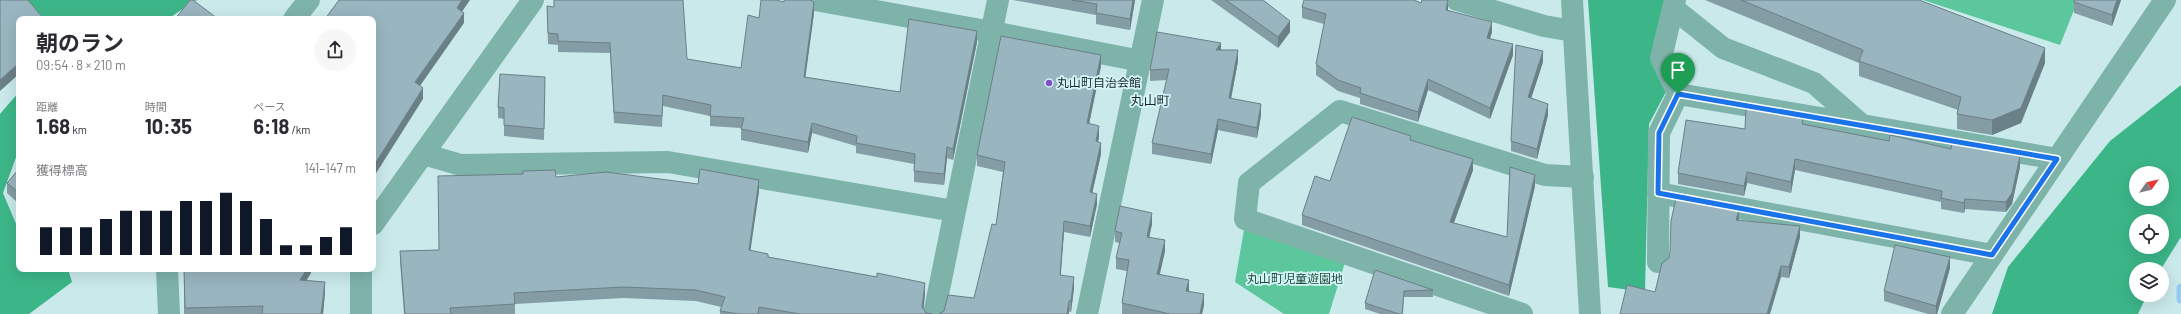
<!DOCTYPE html>
<html lang="ja">
<head>
<meta charset="utf-8">
<style>
  body { margin:0; font-family:Barlow,"Noto Sans JP",sans-serif; background:#f7f7f7; color:#2b2b33; height:100vh; display:flex; flex-direction:column; font-size:15px; white-space:nowrap }
  * { box-sizing:border-box; margin:0 }
  p { font-size:13px; color:#7c7c81 }
  .icon { flex:none; width:22px; height:22px; fill:none; stroke:currentColor; stroke-width:2; stroke-linecap:round; stroke-linejoin:round }
  .map { position:relative; flex:1; overflow:hidden }
  .details { position:absolute; left:16px; top:16px; width:360px; height:256px; display:flex; flex-direction:column; background:#fff; border-radius:8px; box-shadow:0 4px 16px #0002 }
  .details>* { flex:none }
  .needle { width:26px; rotate:56deg }
  .fabs { position:absolute; left:2129px; top:166px; display:grid; gap:8px }
  .fabs a { display:grid; place-items:center; width:40px; height:40px; border-radius:50%; background:#fff; box-shadow:0 4px 16px #0002; font-size:20px }
  .pin { position:absolute; display:grid; place-items:center; width:34px; height:34px; color:#fff; margin:-41px -17px; border-radius:50% 50% 50% 0; rotate:-45deg; box-shadow:0 0 4px #0007 }
  .pin .icon { rotate:45deg }
  .round { display:grid; place-items:center; flex:none; width:42px; height:42px; border-radius:21px; background:#f7f7f7 }
  .summary { display:flex; align-items:center; justify-content:space-between; height:68px; padding:0 20px }
  h1 { font-size:22px; font-weight:700; line-height:30px }
  .stats { display:grid; grid-template-columns:repeat(3,1fr); gap:6px; height:68px; padding:4px 20px }
  .stats div { display:grid; align-content:center }
  .stats b { font-size:20px; font-weight:700 }
  .stats small { font-size:11px; font-weight:400 }
  .stats p { font-size:11px }
  .chart { height:112px; padding:8px 20px }
  .chart p { display:flex; justify-content:space-between }
  .chart svg { width:100%; height:72px; margin-top:4px; stroke:#111827; stroke-width:6 }
  .map>svg:first-child { display:block }
  .green { fill:#5cc79c }
  .forest { fill:#3cb688; fill-rule:evenodd }
  .lines { fill:none; stroke-linecap:round; stroke-linejoin:round }
  .stream { stroke:#98cbf2; stroke-width:9 }
  .minor { stroke:#7eb3aa; stroke-width:22 }
  .tertiary { stroke:#7eb3aa; stroke-width:22 }
  .wall { fill:#849ca4 }
  .shaded-wall { fill:#6b7f86 }
  .building { fill:#99b5bf; stroke:#6b7f86 }
  .route-casing { stroke:#fff; stroke-width:8 }
  .route { stroke:#1a73e8; stroke-width:5 }
  .poi-dot { fill:#814fc8; stroke:#d6f6f9; stroke-width:1.5 }
  .labels { text-anchor:middle; stroke-width:3.5; stroke-linejoin:round; paint-order:stroke }
  .poi-label { font-size:12px; fill:#1b2829; stroke:#d6f6f9; text-anchor:start }
  .park-label { font-size:12px; fill:#1c4d39; stroke:#d6f6f9 }
  .neighbourhood-label { font-size:13px; fill:#1b2829; stroke:#d6f6f9 }
</style>
</head>
<body>
<div class="map">
<svg width="2181" height="314" viewBox="0 0 2181 314">
  <rect width="100%" height="100%" fill="#c9e9eb"/>
  <g class="green">
    <polygon points="1923,0 2078,0 2060,45"/>
    <polygon points="1245,224 1346,259 1329,314 1284,314 1235,282"/>
  </g>
  <g class="forest">
    <polygon points="24,0 198,0 194,1 168,19 40,19"/>
    <polygon points="1588,0 1664,0 1669,86 1649,124 1645,292 1608,287"/>
    <path d="M2181 85V237L2161 269H2136V295H2147L2138 314H1992L2008 267 2110 141ZM2136 173H2162V199H2136ZM2136 221H2162V247H2136Z"/>
    <polygon points="19,92 19,149 3,193 19,231 19,269 68,269 72,282 29,314 0,314 0,114"/>
  </g>
  <g class="lines">
    <polyline class="stream" points="2181,288 2181,299"/>
    <g class="minor">
      <polyline points="815,0 992,32 1141,61"/>
      <polyline points="1457,0 1544,26 1573,31"/>
      <polyline points="1675,0 1673,8 1723,48 1814,83 1862,125 2057,159"/>
      <polyline points="1673,8 1661,58 1678,94 1862,125"/>
      <polyline points="294,19 309,0"/>
      <polyline points="423,154 461,165 668,162 954,211"/>
      <polyline points="1658,193 1992,255 2165,0"/>
      <polyline points="1658,262 1659,133 1678,94"/>
      <polyline points="167,269 169,314"/>
      <polyline points="934,314 998,0"/>
      <polyline points="1087,314 1153,0"/>
      <polyline points="1522,314 1245,219 1249,183 1340,111 1545,175 1583,177"/>
      <polyline points="1952,314 1992,255"/>
    </g>
    <g class="tertiary">
      <polyline points="1572,0 1590,314"/>
      <polyline points="373,224 533,0"/>
      <polyline points="361,269 361,314"/>
    </g>
  </g>
  <g class="wall">
    <polygon points="1013,0 1135,0 1130,30 1096,24 1096,15"/>
    <polygon points="1211,0 1263,0 1290,32 1278,48"/>
    <polygon points="1448,0 1448,10 1492,32 1490,38 1513,55 1490,119 1428,90 1418,122 1360,104 1360,98 1338,91 1316,75 1316,64 1324,24 1302,18 1302,7 1421,3"/>
    <polygon points="1705,0 1919,0 2045,63 2021,123 1992,135 1957,129 1957,114 1958,110 1859,76 1859,63"/>
    <polygon points="2074,0 2121,0 2112,26 2074,13"/>
    <polygon points="784,2 814,13 805,77 900,92 977,42 953,160 947,158 944,185 914,182 914,164 856,153 856,146 812,133 808,153 741,140 741,128 710,126 710,116 663,106 662,127 614,123 610,53 558,52 558,45 548,44 547,6 687,59 741,68 759,18"/>
    <polygon points="1238,61 1231,99 1261,115 1257,138 1218,130 1211,164 1152,154 1152,143 1167,80 1150,81 1150,70"/>
    <polygon points="1543,62 1531,98 1548,115 1537,159 1511,151 1511,141"/>
    <polygon points="1101,66 1089,124 1099,137 1098,142 1101,154 1092,193 1097,204 1090,237 1064,232 1060,275 1074,288 1071,312 974,298 996,225 1003,172 977,166 977,155"/>
    <polygon points="545,77 544,140 504,136 504,119 498,118 498,107"/>
    <polygon points="1803,124 2020,167 2012,204 2006,212 1965,209 1964,213 1941,209 1941,202 1795,170 1791,193 1747,183 1744,196 1678,184 1678,173 1745,129"/>
    <polygon points="1411,141 1473,170 1454,223 1507,237 1535,186 1509,296 1302,225 1302,215 1330,181"/>
    <polygon points="19,169 19,204 7,193 7,183"/>
    <polygon points="556,177 698,184 759,191 750,250 768,257 925,294 923,309 926,313 933,314 720,314 720,311 721,307 696,301 623,298 515,304 515,314 404,314 400,262 400,251 439,250"/>
    <polygon points="1739,220 1800,237 1789,278 1781,277 1655,292"/>
    <polygon points="1152,224 1149,237 1165,251 1160,274 1189,291 1204,305 1202,314 1122,314 1122,303 1127,271 1116,269 1116,258 1120,243 1115,242 1115,231"/>
    <polygon points="1950,268 1937,314 1928,314 1884,301 1884,291"/>
    <polygon points="184,269 311,269 311,273 306,280 325,292 323,314 184,314"/>
    <polygon points="1375,270 1433,290 1433,297 1404,297 1403,314 1380,314 1365,309 1365,303"/>
  </g>
  <g class="shaded-wall">
    <polygon points="462,0 470,0 457,19 457,8"/>
    <polygon points="1133,0 1135,0 1130,30 1130,19"/>
    <polygon points="1448,0 1448,9 1446,20 1446,10"/>
    <polygon points="2117,0 2121,0 2112,26 2112,15"/>
    <polygon points="814,2 814,13 804,88 804,77"/>
    <polygon points="464,13 464,23 415,93 415,82"/>
    <polygon points="1290,21 1290,32 1278,48 1278,37"/>
    <polygon points="1492,22 1492,32 1487,48 1487,38"/>
    <polygon points="977,31 977,42 953,160 953,149"/>
    <polygon points="1221,43 1221,54 1216,50"/>
    <polygon points="1513,44 1513,55 1490,119 1490,108"/>
    <polygon points="2045,48 2045,63 2021,123 1992,135 1992,120"/>
    <polygon points="1238,50 1238,61 1229,109 1229,98"/>
    <polygon points="1543,51 1543,62 1528,108 1528,97"/>
    <polygon points="1101,55 1101,66 1087,134 1087,123"/>
    <polygon points="19,63 19,74 0,91 0,80"/>
    <polygon points="1428,79 1428,90 1418,122 1418,112"/>
    <polygon points="423,88 423,99 373,178 373,167"/>
    <polygon points="1261,104 1261,115 1257,138 1257,128"/>
    <polygon points="1548,104 1548,115 1537,159 1537,149"/>
    <polygon points="1218,119 1218,130 1211,164 1211,154"/>
    <polygon points="812,123 812,133 808,153 808,142"/>
    <polygon points="1099,126 1099,137 1096,152 1096,141"/>
    <polygon points="1101,143 1101,154 1090,203 1090,192"/>
    <polygon points="947,147 947,158 944,185 944,174"/>
    <polygon points="2020,156 2020,167 2012,204 2006,212 2006,202"/>
    <polygon points="1473,159 1473,170 1450,233 1450,222"/>
    <polygon points="1795,159 1795,170 1791,193 1791,182"/>
    <polygon points="1747,172 1747,183 1744,196 1744,186"/>
    <polygon points="1535,175 1535,186 1509,296 1509,285"/>
    <polygon points="759,180 759,191 749,261 749,250"/>
    <polygon points="1097,194 1097,204 1090,237 1090,226"/>
    <polygon points="1965,199 1965,209 1964,213 1964,203"/>
    <polygon points="1739,210 1739,221 1736,220"/>
    <polygon points="1152,213 1152,224 1147,248 1147,237"/>
    <polygon points="1064,221 1064,232 1060,286 1060,275"/>
    <polygon points="1800,226 1800,237 1789,278 1789,267"/>
    <polygon points="1165,240 1165,251 1157,284 1157,274"/>
    <polygon points="1950,257 1950,268 1937,314 1936,314 1936,306"/>
    <polygon points="1781,266 1781,277 1770,314 1767,314"/>
    <polygon points="307,269 311,269 311,273 300,291 300,280"/>
    <polygon points="1074,277 1074,288 1071,312 1071,301"/>
    <polygon points="1189,280 1189,291 1186,302 1186,291"/>
    <polygon points="325,282 325,292 323,314 321,314"/>
    <polygon points="925,283 925,294 923,314 922,307"/>
    <polygon points="1204,294 1204,305 1202,314 1200,314"/>
    <polygon points="1069,301 1069,314 1067,314"/>
  </g>
  <g class="building">
    <polygon points="0,0 28,0 44,19 19,19 19,63 0,80"/>
    <polygon points="190,0 193,0 218,19 175,19"/>
    <polygon points="339,0 462,0 457,8 464,13 415,82 423,88 373,167 373,19 325,19"/>
    <polygon points="554,0 683,0 687,59 741,68 748,15 759,18 761,0 776,0 784,2 784,0 810,0 814,2 804,77 900,92 909,19 977,31 953,149 947,147 944,174 914,171 915,154 856,143 857,136 812,123 808,142 741,129 744,118 710,116 711,105 663,95 662,116 614,112 610,43 558,41 558,34 548,33 547,6 554,7"/>
    <polygon points="1072,0 1133,0 1130,19 1096,13 1097,4"/>
    <polygon points="1226,0 1263,0 1290,21 1278,37"/>
    <polygon points="1304,0 1414,0 1421,3 1422,0 1448,0 1446,10 1492,22 1487,38 1513,44 1490,108 1428,79 1418,112 1360,93 1361,88 1338,80 1316,64 1326,14 1302,7"/>
    <polygon points="1741,0 1919,0 2045,48 2021,108 1992,120 1957,114 1961,97 1859,61 1863,50"/>
    <polygon points="2074,0 2117,0 2112,15 2074,2"/>
    <polygon points="1157,32 1221,43 1216,50 1238,50 1229,98 1261,104 1257,128 1218,119 1211,154 1152,143 1169,69 1150,70"/>
    <polygon points="1001,36 1101,55 1087,123 1099,126 1096,141 1101,143 1090,192 1097,194 1090,226 1064,221 1060,275 1074,277 1071,301 1069,301 1067,314 939,314 944,311 948,295 974,298 992,224 996,225 1005,162 977,155"/>
    <polygon points="1516,45 1543,51 1528,97 1548,104 1537,149 1511,141"/>
    <polygon points="500,74 545,77 544,129 504,125 504,108 498,107"/>
    <polygon points="1746,107 1803,118 1802,124 1889,141 1890,135 1951,149 1952,143 2020,156 2012,193 2006,202 1965,199 1964,203 1941,198 1942,191 1795,159 1791,182 1747,172 1744,186 1678,173 1686,120 1745,129"/>
    <polygon points="1352,117 1411,136 1410,140 1473,159 1450,222 1507,237 1510,167 1535,175 1509,285 1302,215 1315,176 1330,181"/>
    <polygon points="19,169 19,193 7,183"/>
    <polygon points="700,169 759,180 749,250 768,254 768,257 877,277 877,273 925,283 922,307 926,313 933,314 800,314 759,307 758,314 739,314 720,311 725,297 696,290 623,287 514,293 515,304 450,308 451,314 405,314 400,251 439,250 438,176 523,174 523,171 555,170 556,177 606,172 698,184"/>
    <polygon points="1676,198 1739,210 1736,220 1800,226 1789,267 1781,266 1767,314 1620,314 1627,285 1655,292 1662,263 1669,258 1670,252 1671,221"/>
    <polygon points="1120,206 1152,213 1147,237 1165,240 1157,274 1189,280 1186,291 1204,294 1200,314 1170,314 1122,303 1129,260 1116,258 1122,233 1115,231"/>
    <polygon points="1895,245 1950,257 1936,306 1884,291"/>
    <polygon points="184,269 307,269 300,280 325,282 321,314 262,314 263,306 185,308"/>
    <polygon points="1375,270 1433,290 1404,291 1402,314 1399,314 1365,303"/>
  </g>
  <g class="lines">
    <defs>
      <polygon id="route" points="1678,94 2057,159 1992,255 1658,193 1659,133"/>
    </defs>
    <use href="#route" class="route-casing"/>
    <use href="#route" class="route"/>
  </g>
  <circle class="poi-dot" cx="1049" cy="83" r="4"/>
  <g class="labels">
    <g class="poi-label">
      <text x="1057" y="87">丸山町自治会館</text>
    </g>
    <g class="park-label">
      <text x="1295" y="283">丸山町児童遊園地</text>
    </g>
    <g class="neighbourhood-label">
      <text x="1150" y="105">丸山町</text>
    </g>
  </g>
</svg>
<div class="fabs">
<a><svg class="needle" viewBox="-14 -14 28 28"><path d="M0-13l5 13h-10z" fill="#e53935"/><path d="M0 13l5-13h-10z" fill="#7c7c81"/></svg></a>
<a><svg class="icon" aria-label="locate" viewBox="0 0 24 24"><circle cx="12" cy="12" r="6"/><path d="M12 2v4M12 18v4M2 12h4M18 12h4"/></svg></a>
<a><svg class="icon" aria-label="layers" viewBox="0 0 24 24"><path d="M12 4l9 5-9 5-9-5zM3 14l9 5 9-5"/></svg></a>
</div>
<div class="pin" style="left:1678px;top:94px;background:#1e9e55"><svg class="icon" aria-label="arrive" viewBox="0 0 24 24"><path d="M6 21V4h12l-3 4 3 4H6"/></svg></div>
<section class="details">
<div class="summary"><div><h1>朝のラン</h1><p>09:54 · 8 × 210 m</p></div><a class="round"><svg class="icon" aria-label="share" viewBox="0 0 24 24"><path d="M12 15V3M7 8l5-5 5 5M5 13v7h14v-7"/></svg></a></div>
<div class="stats">
<div><p>距離</p><b>1.68<small> km</small></b></div>
<div><p>時間</p><b>10:35</b></div>
<div><p>ペース</p><b>6:18<small> /km</small></b></div>
</div>
<div class="chart"><p><span>獲得標高</span>141–147 m</p>
<svg viewBox="0 0 160 44" preserveAspectRatio="none"><path d="M5 44V27M15 44V27M25 44V27M35 44V22M45 44V17M55 44V17M65 44V17M75 44V11M85 44V11M95 44V6M105 44V11M115 44V22M125 44V38M135 44V38M145 44V33M155 44V27"/></svg>
</div>
</section>
</div>
</body>
</html>
